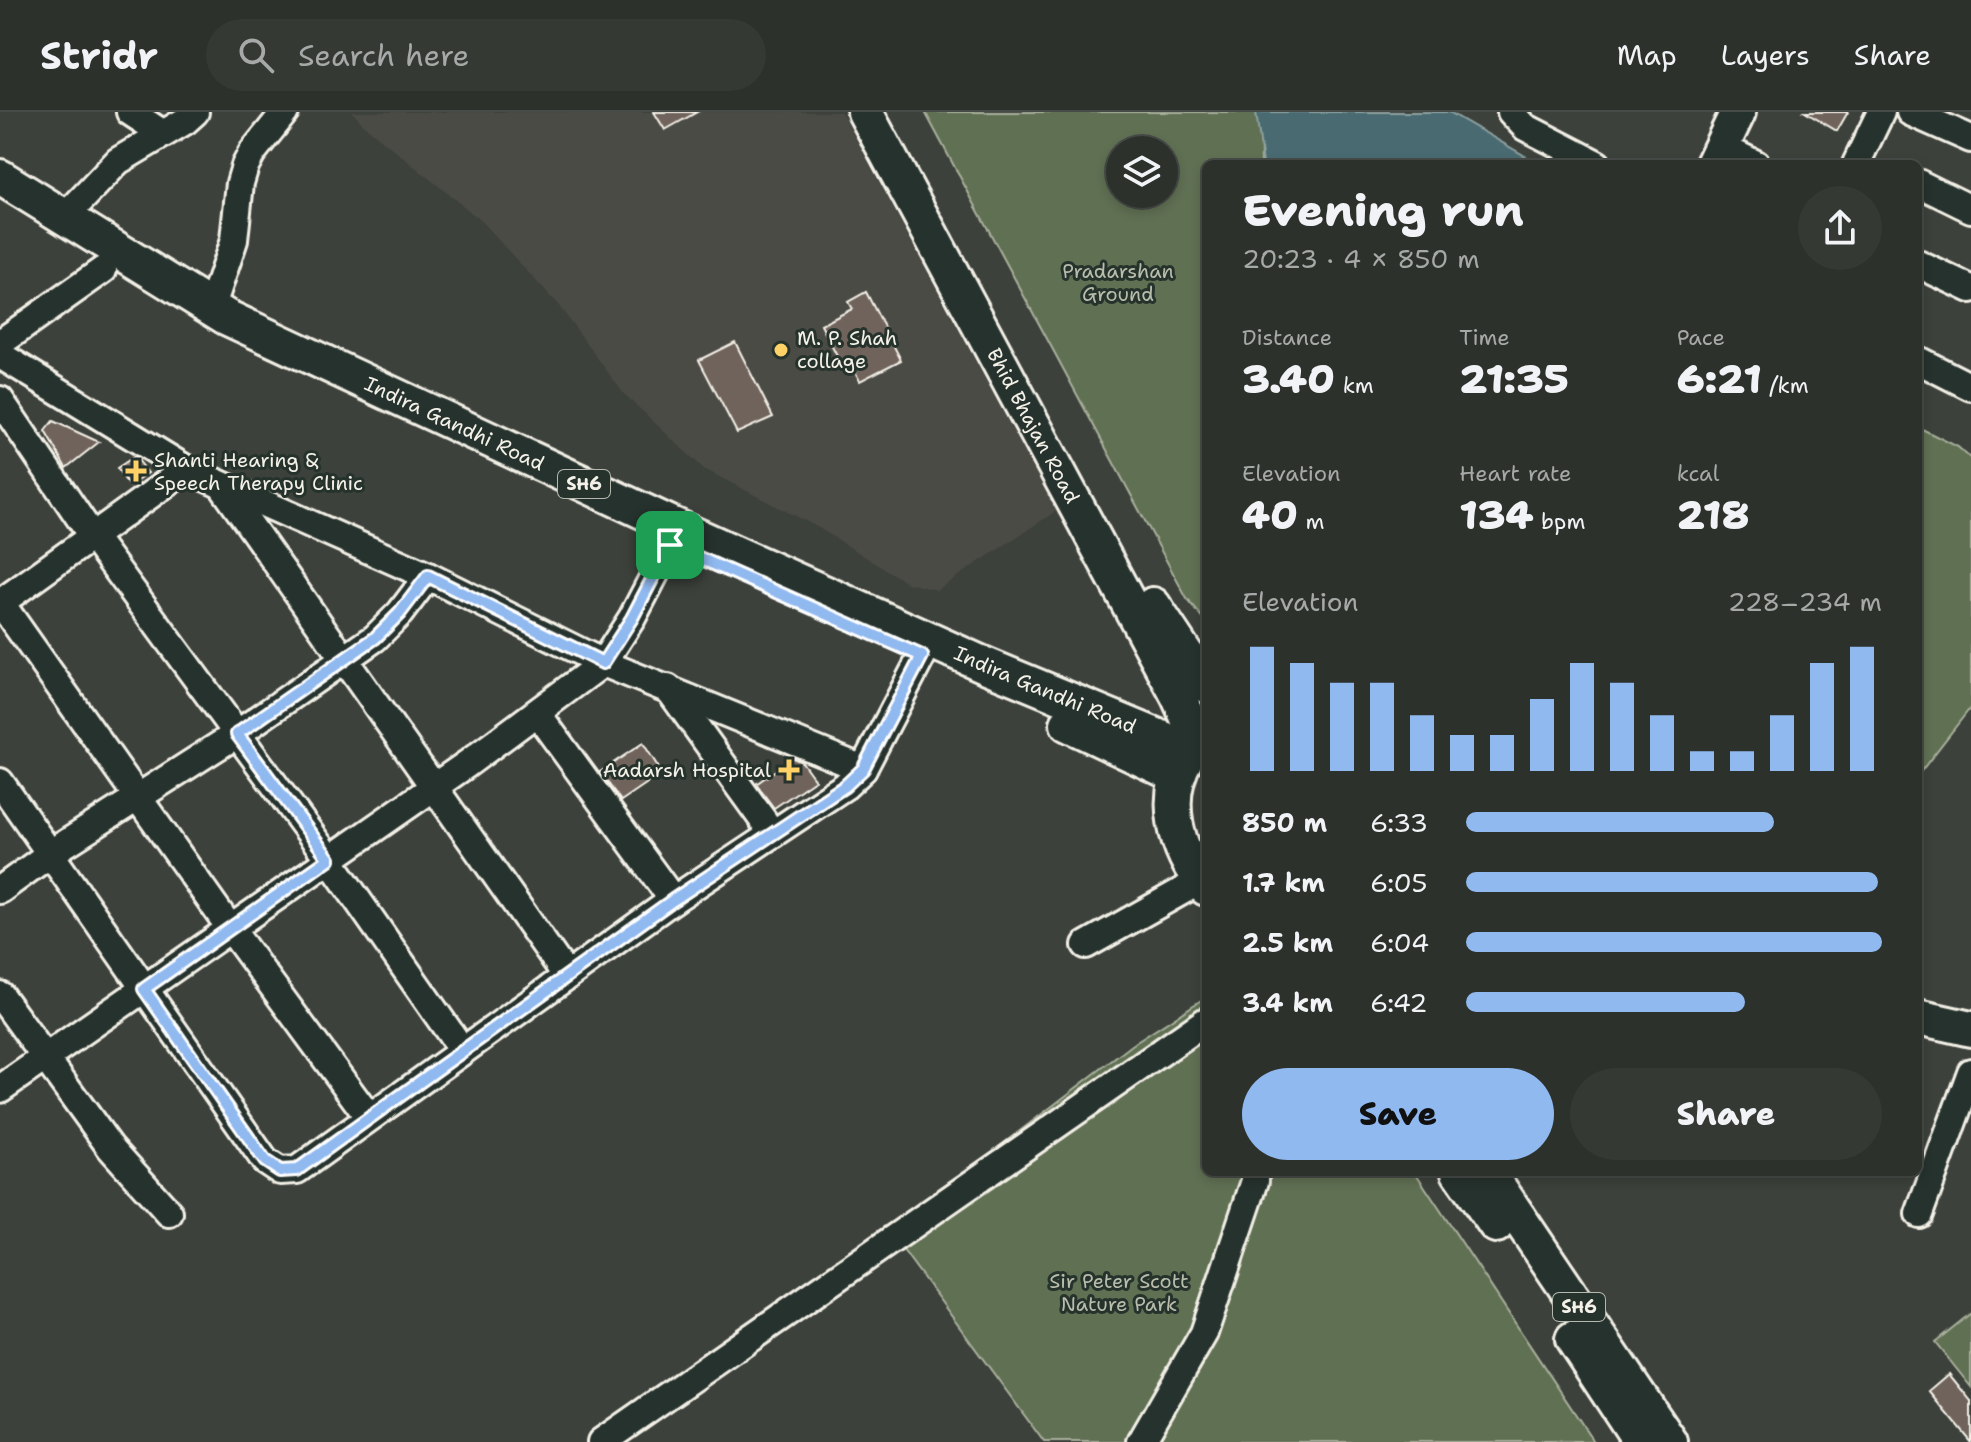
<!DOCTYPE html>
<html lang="en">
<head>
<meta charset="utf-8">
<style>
  body { margin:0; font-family:"Shantell Sans",sans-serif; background:#353934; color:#f1f3f6; height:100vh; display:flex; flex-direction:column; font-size:30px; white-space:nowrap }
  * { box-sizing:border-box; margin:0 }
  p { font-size:26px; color:#a7a9a9 }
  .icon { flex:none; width:44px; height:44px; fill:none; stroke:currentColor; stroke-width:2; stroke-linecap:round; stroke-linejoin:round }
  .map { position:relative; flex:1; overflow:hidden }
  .details { position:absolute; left:1202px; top:48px; width:720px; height:1016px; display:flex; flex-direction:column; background:#2d312c; border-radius:12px; box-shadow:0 4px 12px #0003,0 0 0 2px #484c48 }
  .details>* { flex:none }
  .controls { position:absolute; left:1106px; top:24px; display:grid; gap:16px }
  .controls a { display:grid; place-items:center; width:72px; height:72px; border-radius:50%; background:#2d312c; box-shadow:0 4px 12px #0003,0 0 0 2px #484c48; font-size:40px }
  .pin { position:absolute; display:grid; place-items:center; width:68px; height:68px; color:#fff; margin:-34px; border-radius:16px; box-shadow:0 4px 12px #0006 }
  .round { display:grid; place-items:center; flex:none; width:84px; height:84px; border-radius:42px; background:#353934 }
  .overview { display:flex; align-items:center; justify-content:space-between; height:136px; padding:0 40px }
  h1 { font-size:44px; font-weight:800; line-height:60px }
  .figures { display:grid; grid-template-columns:repeat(3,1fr); gap:12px; height:136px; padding:8px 40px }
  .figures div { display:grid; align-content:center }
  .figures b { font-size:40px; font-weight:800 }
  .figures small { font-size:22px; font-weight:400 }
  .figures p { font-size:22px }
  .chart { height:224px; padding:16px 40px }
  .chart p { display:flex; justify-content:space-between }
  .chart svg { width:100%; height:144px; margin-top:8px; stroke:#90b9f0; stroke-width:6 }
  .cta { display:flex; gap:16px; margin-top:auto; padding:16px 40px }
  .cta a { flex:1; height:92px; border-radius:48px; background:#90b9f0; color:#111; font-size:32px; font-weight:800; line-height:92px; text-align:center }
  .cta a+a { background:#353934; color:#f1f3f6 }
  ul { padding:0 40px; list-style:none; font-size:26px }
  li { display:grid; grid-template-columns:128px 96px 1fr; align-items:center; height:60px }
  li i { height:20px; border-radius:10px; background:#90b9f0 }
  header { display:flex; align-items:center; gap:48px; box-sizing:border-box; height:112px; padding:0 40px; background:#2d312c; border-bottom:2px solid #484c48 }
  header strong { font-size:38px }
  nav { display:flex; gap:44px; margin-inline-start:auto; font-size:28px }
  .search { width:560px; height:72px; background:#353934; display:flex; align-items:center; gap:20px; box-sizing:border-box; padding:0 28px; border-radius:44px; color:#a7a9a9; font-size:30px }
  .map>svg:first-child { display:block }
  .built { fill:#4b4b45 }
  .green { fill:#607052; stroke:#aab09d; stroke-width:2; fill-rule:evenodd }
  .water { fill:#4a6b71; stroke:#8ea1a1; stroke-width:2 }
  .building { fill:#6f635c; stroke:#f4f1e8; stroke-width:2 }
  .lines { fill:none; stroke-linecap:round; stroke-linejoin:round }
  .minor-casing { stroke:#f4f1e8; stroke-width:32 }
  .major-casing { stroke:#f4f1e8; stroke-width:40 }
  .minor { stroke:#26332d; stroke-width:26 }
  .major { stroke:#26332d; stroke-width:34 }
  .route-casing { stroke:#fff; stroke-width:16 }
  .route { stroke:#90b9f0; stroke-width:10 }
  .poi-dot { fill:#ffd166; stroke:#26332d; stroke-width:3 }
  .labels { text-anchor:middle; stroke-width:6; stroke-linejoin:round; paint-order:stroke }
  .shield { fill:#26332d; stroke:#b6b8b0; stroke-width:2 }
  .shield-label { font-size:18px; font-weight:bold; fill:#f4f1e8 }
  .park-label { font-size:20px; fill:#b9bdac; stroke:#26332d }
  .poi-label { font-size:20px; fill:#f4f1e8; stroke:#26332d; text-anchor:start }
  .street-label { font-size:20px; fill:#f4f1e8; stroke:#26332d }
</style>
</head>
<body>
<header>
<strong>Stridr</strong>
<div class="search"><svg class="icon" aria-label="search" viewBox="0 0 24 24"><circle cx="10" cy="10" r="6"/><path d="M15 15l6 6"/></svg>Search here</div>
<nav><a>Map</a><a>Layers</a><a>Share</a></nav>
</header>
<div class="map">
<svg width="1971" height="1330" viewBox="0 0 1971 1330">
  <rect width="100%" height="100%" fill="#3c413b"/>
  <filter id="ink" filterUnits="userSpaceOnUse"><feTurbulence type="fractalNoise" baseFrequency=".0125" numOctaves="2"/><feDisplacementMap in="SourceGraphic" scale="16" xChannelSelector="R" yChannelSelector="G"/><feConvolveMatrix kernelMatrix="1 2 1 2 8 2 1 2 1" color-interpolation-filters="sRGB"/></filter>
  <g filter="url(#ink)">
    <polygon class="built" points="352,0 841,0 1056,399 937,478 907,471 819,416 704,357 624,282 559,194 479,107 367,16"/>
    <g class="green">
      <path d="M925 0H1260L1261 52H1206V510L1187 487ZM1120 38H1164V82H1120Z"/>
      <polygon points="1918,315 1958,335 1971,347 1971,595 1918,663"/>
      <polygon points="1206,885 1206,1060 1415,1060 1594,1330 1044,1330 889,1119 1132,933"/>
      <polygon points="1971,1201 1971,1275 1935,1230"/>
    </g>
    <polygon class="water" points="1256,0 1449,0 1539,52 1263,52"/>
    <g class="building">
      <polygon points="654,0 697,0 665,18"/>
      <polygon points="1805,0 1848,0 1837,19"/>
      <polygon points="866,180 901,248 860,269 854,258 846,262 821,213 852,197 848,190"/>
      <polygon points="735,230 773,305 737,321 699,248"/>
      <polygon points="53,309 99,330 66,356 45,319"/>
      <polygon points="135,344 148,361 129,374 117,356"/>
      <polygon points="643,631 662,661 621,689 600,660"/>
      <polygon points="793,646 802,650 815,668 774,696 756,672"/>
      <polygon points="1949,1262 1971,1289 1971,1330 1929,1279"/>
    </g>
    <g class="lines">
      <defs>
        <g id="minor">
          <polyline points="130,0 162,21"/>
          <polyline points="1511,0 1525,15 1597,52"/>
          <polyline points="1910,0 1971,27"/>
          <polyline points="1721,35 1756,52"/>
          <polyline points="1856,52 1881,0"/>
          <polyline points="1918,71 1971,97"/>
          <polyline points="64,106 118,49 185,9 195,0"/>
          <polyline points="1918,152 1971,177"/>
          <polyline points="211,197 234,128 240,71 245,54 252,41 285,0"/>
          <polyline points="0,231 103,158"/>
          <polyline points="0,243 186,357 428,464 603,551 863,657"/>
          <polyline points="1918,248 1971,275"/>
          <polyline points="0,288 92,424 329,747 462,938"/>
          <polyline points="223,375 566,863"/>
          <polyline points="0,490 230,816 368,1004"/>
          <polyline points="0,491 186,357"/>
          <polyline points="668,576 773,722"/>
          <polyline points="537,601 673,788"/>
          <polyline points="0,670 265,1049 280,1059 297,1058 673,788 845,674 863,657 922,544"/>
          <polyline points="0,778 51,741 237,622 375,526 400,501 428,464"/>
          <polyline points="1086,833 1200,769"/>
          <polyline points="0,883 110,1035 169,1101"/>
          <polyline points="0,977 467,652 603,551 632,506 679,416"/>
          <polyline points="1919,1102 1971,960"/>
          <polyline points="601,1330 1206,909"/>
          <polyline points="1141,1330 1204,1221 1255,1069 1255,1060"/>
        </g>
        <g id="major">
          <path id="s1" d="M865 0 1179 585 1199 631"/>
          <polyline points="1713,52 1738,0"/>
          <path id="s2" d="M0 65 226 205 679 416 985 553 1190 638"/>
          <polyline points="1153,493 1206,573"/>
          <polyline points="1068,612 1176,663"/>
          <path d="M1187 644C1161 687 1176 738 1206 776"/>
          <polyline points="1918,905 1971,917"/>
          <polyline points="1459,1060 1496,1113"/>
          <polyline points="1488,1060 1670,1330"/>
          <polyline points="1573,1227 1641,1330"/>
        </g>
      </defs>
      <use href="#minor" class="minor-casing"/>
      <use href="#major" class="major-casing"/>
      <use href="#minor" class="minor"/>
      <use href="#major" class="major"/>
    </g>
  </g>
  <g class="lines" filter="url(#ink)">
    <defs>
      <polygon id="route" points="670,433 922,544 863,657 845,674 673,788 297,1058 280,1059 265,1049 144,877 329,747 237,622 375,526 400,501 428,464 603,551 632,506"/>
    </defs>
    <use href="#route" class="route-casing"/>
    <use href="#route" class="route"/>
  </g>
  <g class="poi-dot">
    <circle cx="781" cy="238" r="8"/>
    <path d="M132 347h8v8h8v8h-8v8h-8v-8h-8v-8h8z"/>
    <path d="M785 646h8v8h8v8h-8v8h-8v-8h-8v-8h8z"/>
  </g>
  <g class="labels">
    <g class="shield">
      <rect x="558" y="358" width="52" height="28" rx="6"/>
      <rect x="1553" y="1181" width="52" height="28" rx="6"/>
    </g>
    <g class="shield-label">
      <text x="584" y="378">SH6</text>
      <text x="1579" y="1201">SH6</text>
    </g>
    <g class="park-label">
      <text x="1118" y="166">Pradarshan<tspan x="1118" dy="23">Ground</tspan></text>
      <text x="1119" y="1176">Sir Peter Scott<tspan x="1119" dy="23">Nature Park</tspan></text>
    </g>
    <g class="poi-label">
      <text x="797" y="233">M. P. Shah<tspan x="797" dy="23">collage</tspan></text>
      <text x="154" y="355">Shanti Hearing &amp;<tspan x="154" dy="23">Speech Therapy Clinic</tspan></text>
      <text x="771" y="665" text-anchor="end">Aadarsh Hospital</text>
    </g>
    <g class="street-label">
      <text dy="7" stroke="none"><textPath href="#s2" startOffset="518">Indira Gandhi Road</textPath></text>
      <text dy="7" stroke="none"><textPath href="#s1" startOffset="356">Bhid Bhajan Road</textPath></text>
      <text dy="7" stroke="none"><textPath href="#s2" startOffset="1166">Indira Gandhi Road</textPath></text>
    </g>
  </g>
</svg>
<div class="controls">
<a><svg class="icon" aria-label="layers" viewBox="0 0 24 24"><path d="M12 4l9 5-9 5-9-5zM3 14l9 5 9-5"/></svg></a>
</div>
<div class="pin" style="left:670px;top:433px;background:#1e9e55"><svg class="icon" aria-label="arrive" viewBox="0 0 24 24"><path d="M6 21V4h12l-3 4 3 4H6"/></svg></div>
<section class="details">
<div class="overview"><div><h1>Evening run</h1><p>20:23 · 4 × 850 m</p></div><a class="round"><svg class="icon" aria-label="share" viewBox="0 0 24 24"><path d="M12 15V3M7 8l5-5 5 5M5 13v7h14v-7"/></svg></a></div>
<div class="figures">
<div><p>Distance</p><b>3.40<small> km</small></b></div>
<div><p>Time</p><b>21:35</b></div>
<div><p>Pace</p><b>6:21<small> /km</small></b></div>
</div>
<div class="figures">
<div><p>Elevation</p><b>40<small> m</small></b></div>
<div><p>Heart rate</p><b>134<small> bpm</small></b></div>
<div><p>kcal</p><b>218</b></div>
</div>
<div class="chart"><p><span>Elevation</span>228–234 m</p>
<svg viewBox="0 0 160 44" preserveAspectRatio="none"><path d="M5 44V6M15 44V11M25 44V17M35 44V17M45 44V27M55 44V33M65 44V33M75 44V22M85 44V11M95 44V17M105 44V27M115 44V38M125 44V38M135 44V27M145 44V11M155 44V6"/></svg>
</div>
<ul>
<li><b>850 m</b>6:33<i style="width:74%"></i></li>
<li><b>1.7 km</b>6:05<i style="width:99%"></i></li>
<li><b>2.5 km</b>6:04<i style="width:100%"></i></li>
<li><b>3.4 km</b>6:42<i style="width:67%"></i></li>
</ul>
<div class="cta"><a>Save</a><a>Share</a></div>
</section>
</div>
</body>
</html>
